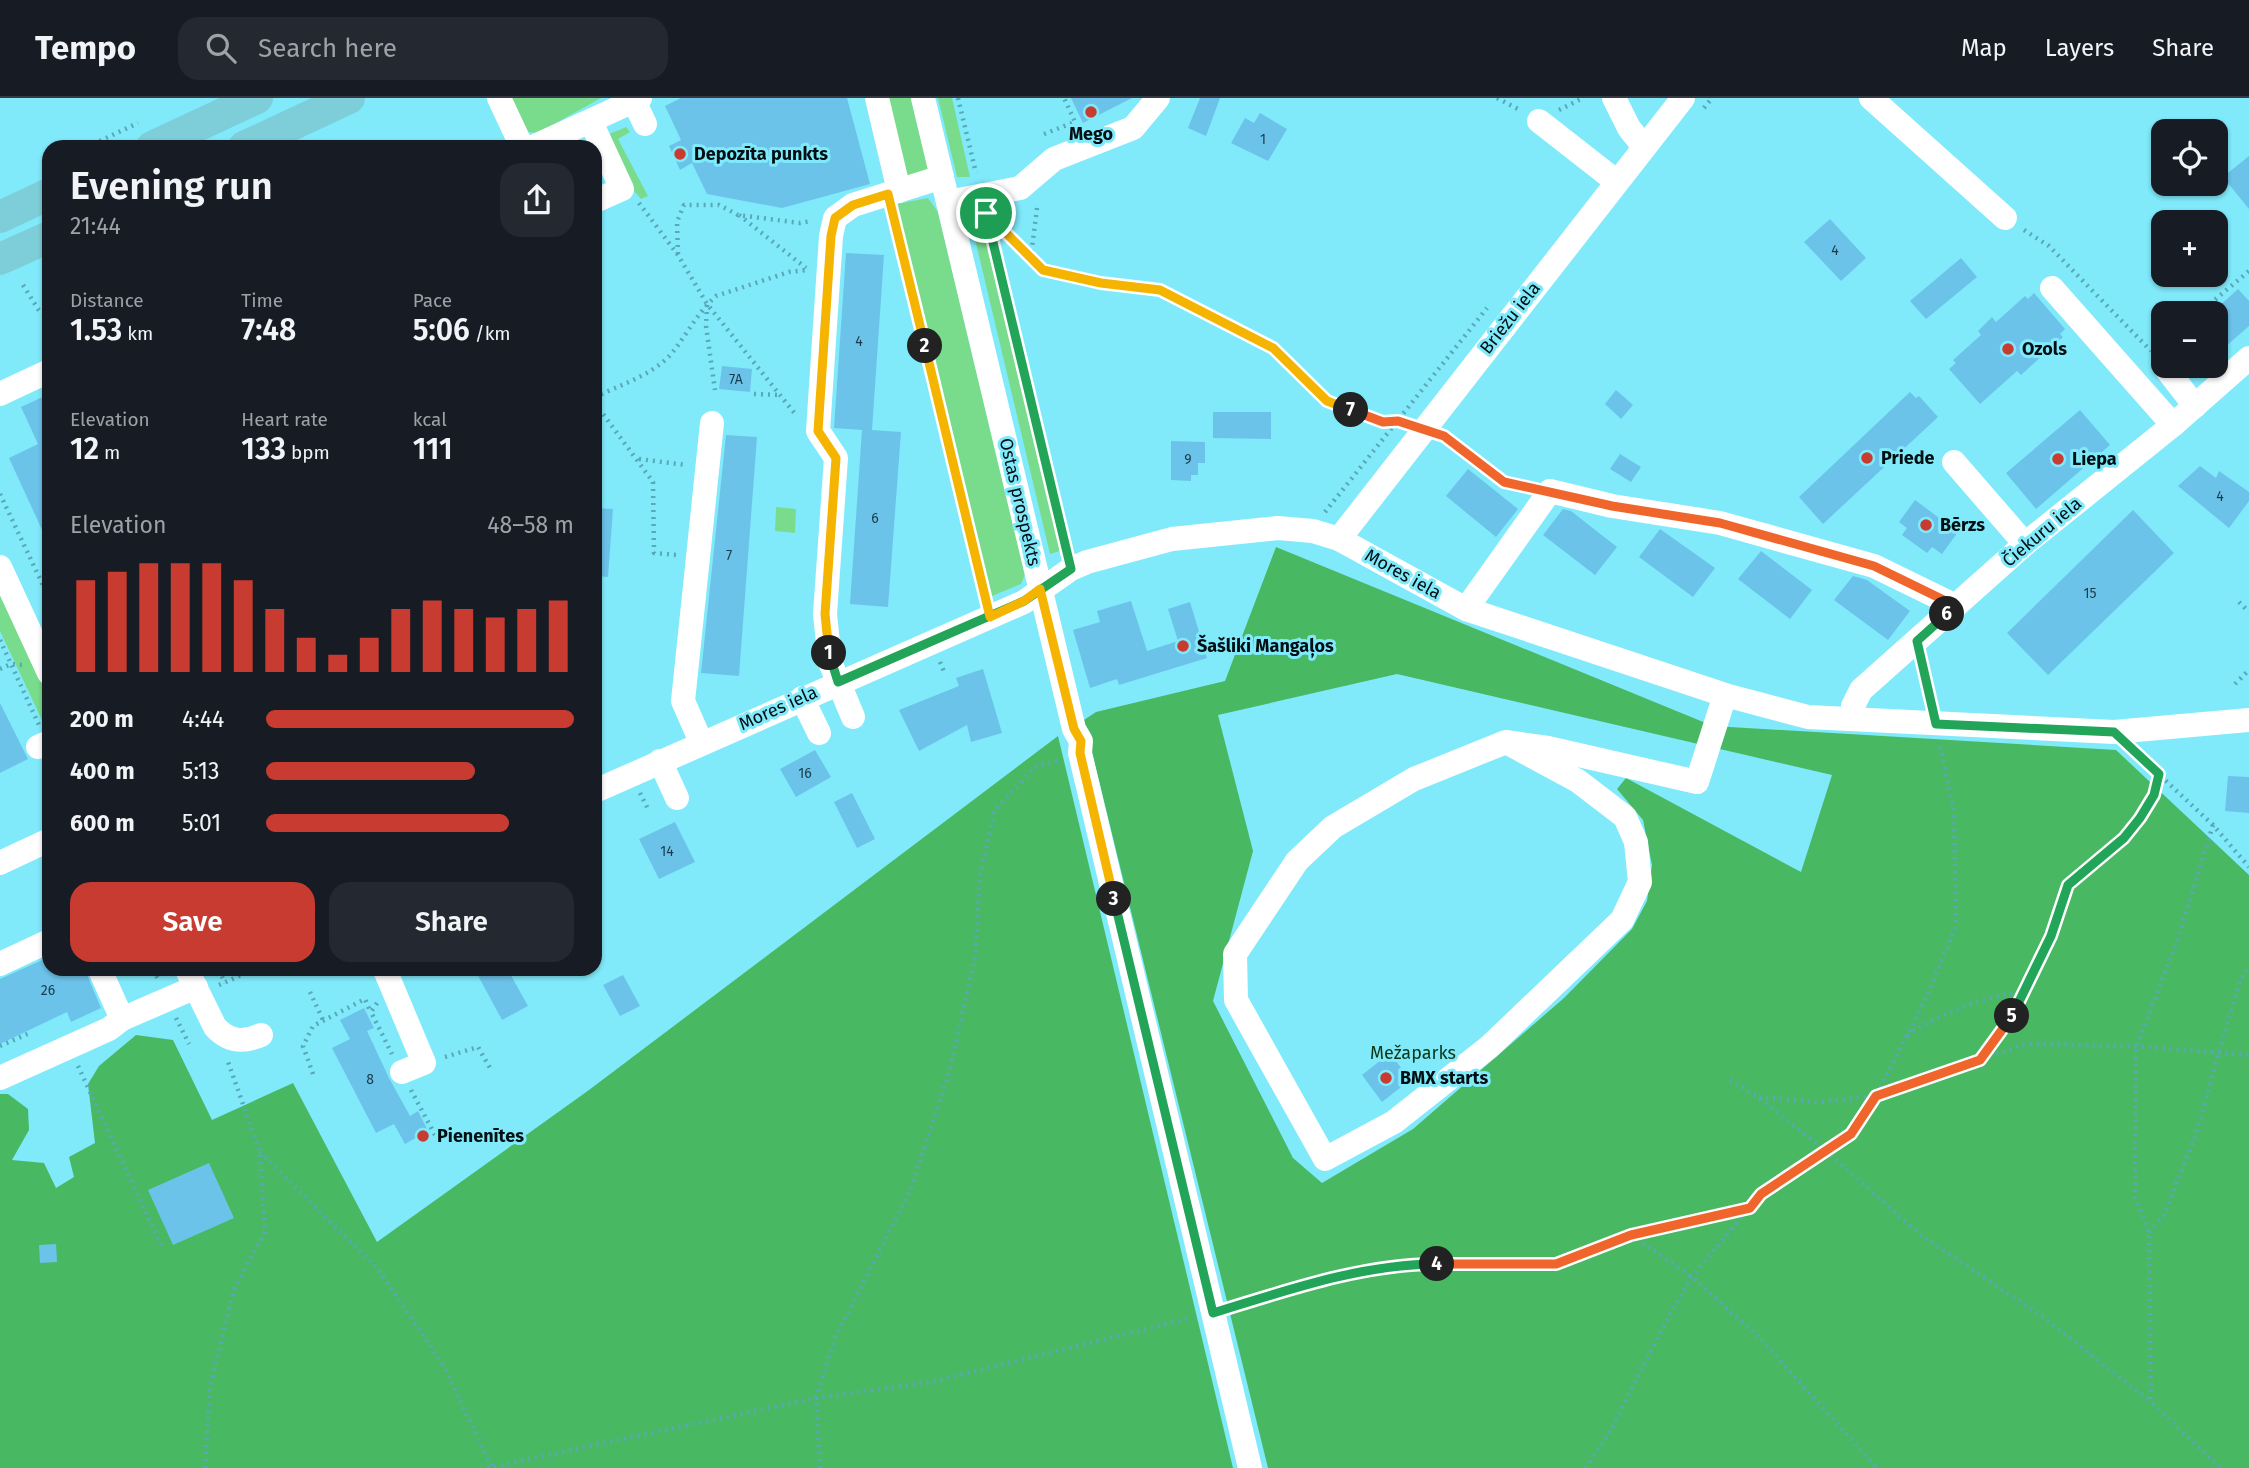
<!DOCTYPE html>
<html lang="en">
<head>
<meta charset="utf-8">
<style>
  body { margin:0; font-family:"Fira Sans",sans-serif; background:#242831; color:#f1f3f6; height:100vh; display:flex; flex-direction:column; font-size:26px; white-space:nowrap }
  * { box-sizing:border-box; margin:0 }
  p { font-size:23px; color:#9ea1a6 }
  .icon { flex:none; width:38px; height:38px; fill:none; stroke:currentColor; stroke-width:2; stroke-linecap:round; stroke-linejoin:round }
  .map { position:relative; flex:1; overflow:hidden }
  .details { position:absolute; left:42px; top:42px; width:560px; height:836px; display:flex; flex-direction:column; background:#171b24; border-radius:21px; box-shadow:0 2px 5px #0004 }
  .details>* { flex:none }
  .controls { position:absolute; left:2151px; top:21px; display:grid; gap:14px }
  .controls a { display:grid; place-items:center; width:77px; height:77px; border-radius:14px; background:#171b24; box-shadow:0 2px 5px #0004; font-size:35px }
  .pin { position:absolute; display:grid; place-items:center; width:60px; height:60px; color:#fff; margin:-30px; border:4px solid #fff; border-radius:50%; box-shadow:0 2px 7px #0007 }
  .km { position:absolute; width:35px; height:35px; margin:-18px; border-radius:50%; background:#222; color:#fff; font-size:19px; line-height:35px; text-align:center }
  .round { display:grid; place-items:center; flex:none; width:74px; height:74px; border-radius:21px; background:#242831 }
  .head { display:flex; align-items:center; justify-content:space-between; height:119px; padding:0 28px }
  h1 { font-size:38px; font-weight:600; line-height:52px }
  .metrics { display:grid; grid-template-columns:repeat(3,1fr); gap:10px; height:119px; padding:7px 28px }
  .metrics div { display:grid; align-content:center }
  .metrics b { font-size:30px; font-weight:600 }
  .metrics small { font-size:19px; font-weight:400 }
  .metrics p { font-size:19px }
  .chart { height:196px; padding:14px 28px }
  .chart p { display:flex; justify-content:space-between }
  .chart svg { width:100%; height:126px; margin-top:7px; stroke:#c83b30; stroke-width:6 }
  .action { display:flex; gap:14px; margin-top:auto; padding:14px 28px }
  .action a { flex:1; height:80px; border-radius:21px; background:#c83b30; color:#fff; font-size:28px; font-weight:600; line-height:80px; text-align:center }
  .action a+a { background:#242831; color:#f1f3f6 }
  ul { padding:0 28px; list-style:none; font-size:23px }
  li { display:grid; grid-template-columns:112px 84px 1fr; align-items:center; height:52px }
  li i { height:18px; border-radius:9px; background:#c83b30 }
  header { display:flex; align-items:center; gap:42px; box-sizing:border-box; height:98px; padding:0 35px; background:#171b24; border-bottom:2px solid #363941 }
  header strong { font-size:33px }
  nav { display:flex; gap:38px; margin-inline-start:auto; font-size:24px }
  .search { width:490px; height:63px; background:#242831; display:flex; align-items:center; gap:18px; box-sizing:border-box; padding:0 24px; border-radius:21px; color:#9ea1a6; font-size:26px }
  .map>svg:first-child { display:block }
  .green { fill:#79dc8c }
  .forest { fill:#48b863; fill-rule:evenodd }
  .building { fill:#6cc3ea }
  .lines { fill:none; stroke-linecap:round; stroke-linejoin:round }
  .path { stroke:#59a8b5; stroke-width:4.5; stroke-dasharray:2 5; stroke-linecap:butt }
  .minor { stroke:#fff; stroke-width:24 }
  .major { stroke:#7eced9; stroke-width:32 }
  .split-1-casing { stroke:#fff; stroke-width:14 }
  .split-2-casing { stroke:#fff; stroke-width:14 }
  .split-3-casing { stroke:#fff; stroke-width:14 }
  .split-4-casing { stroke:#fff; stroke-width:14 }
  .split-5-casing { stroke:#fff; stroke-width:14 }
  .split-6-casing { stroke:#fff; stroke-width:14 }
  .split-7-casing { stroke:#fff; stroke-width:14 }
  .split-8-casing { stroke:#fff; stroke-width:14 }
  .split-1 { stroke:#22a559; stroke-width:9 }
  .split-2 { stroke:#f5b400; stroke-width:9 }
  .split-3 { stroke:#f5b400; stroke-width:9 }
  .split-4 { stroke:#22a559; stroke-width:9 }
  .split-5 { stroke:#f0652b; stroke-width:9 }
  .split-6 { stroke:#22a559; stroke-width:9 }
  .split-7 { stroke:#f0652b; stroke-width:9 }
  .split-8 { stroke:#f5b400; stroke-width:9 }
  .poi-dot { fill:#c83b30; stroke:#80eafb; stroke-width:2.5 }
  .labels { text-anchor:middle; stroke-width:6; stroke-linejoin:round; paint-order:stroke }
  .number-label { font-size:14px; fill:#1b3c48 }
  .poi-label { font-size:18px; font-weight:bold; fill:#000f12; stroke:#80eafb; text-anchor:start }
  .street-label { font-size:18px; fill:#000f12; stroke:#80eafb }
  .park-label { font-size:18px; fill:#093716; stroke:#80eafb }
</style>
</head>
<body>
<header>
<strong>Tempo</strong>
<div class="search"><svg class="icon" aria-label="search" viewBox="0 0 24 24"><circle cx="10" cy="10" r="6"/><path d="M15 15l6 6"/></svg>Search here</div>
<nav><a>Map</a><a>Layers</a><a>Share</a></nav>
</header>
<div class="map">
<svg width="2249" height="1370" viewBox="0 0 2249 1370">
  <rect width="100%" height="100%" fill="#80eafb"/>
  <g class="green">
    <polygon points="511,0 601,0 538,35 528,34"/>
    <polygon points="885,0 911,0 929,74 913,82 902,76"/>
    <polygon points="938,0 952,0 970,79 957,79"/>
    <polygon points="626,29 630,34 618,41 648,98 641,101 634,93 607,37"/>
    <polygon points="928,100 938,114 1025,476 1021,486 992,498 896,106"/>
    <polygon points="980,114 1060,453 1050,456 969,116"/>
    <polygon points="776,409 796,411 795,435 775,433"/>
    <polygon points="0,497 49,600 49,637 0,533"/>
  </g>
  <g class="forest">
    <path d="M1276 449 1713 628 2116 652 2249 777V1370H1268L1084 622 1096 614 1225 583ZM1397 576 1832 677 1801 774 1626 680 1617 691 1643 722 1652 767 1647 803 1632 831 1564 900 1413 1031 1322 1085 1293 1060 1213 903 1253 753 1218 617Z"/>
    <polygon points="1058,638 1233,1370 0,1370 0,996 8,996 28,1011 29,1032 12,1062 44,1065 56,1090 74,1079 69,1059 95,1045 88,986 99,968 136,937 173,942 212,1022 293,985 377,1144 589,992"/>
  </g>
  <g class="building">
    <polygon points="681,0 847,0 870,86 782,110 707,96 692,65 680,72 669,48 681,42 665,8"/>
    <polygon points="1071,0 1132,0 1083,25"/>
    <polygon points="1200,0 1220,0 1206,38 1188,30"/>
    <polygon points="1260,15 1287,31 1268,63 1231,45 1245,20 1254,25"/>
    <polygon points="2249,58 2249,111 2223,79"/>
    <polygon points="1830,121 1866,160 1841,183 1804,144"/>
    <polygon points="846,155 884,157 872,332 901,334 888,509 850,506 862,332 834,330"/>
    <polygon points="1961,160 1977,179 1926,221 1910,203"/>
    <polygon points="2238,191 2249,203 2249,228 2216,257 2216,211"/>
    <polygon points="2034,195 2065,231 2060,236 2063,239 2021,277 2017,273 1980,306 1949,271 1956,265 1953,262 1981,237 1978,233 1992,219 1996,224 2025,198 2028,201"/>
    <polygon points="722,268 752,271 750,294 719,291"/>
    <polygon points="1616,292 1633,307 1621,321 1605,306"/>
    <polygon points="1910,294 1916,300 1919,298 1938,319 1823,426 1799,399"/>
    <polygon points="49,296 49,447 9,360 38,346 21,309"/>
    <polygon points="2080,312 2110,347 2036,411 2006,375"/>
    <polygon points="1213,314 1271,314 1271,341 1213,340"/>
    <polygon points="726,337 757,339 739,578 701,575"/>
    <polygon points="1171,343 1205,344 1205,365 1198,365 1198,377 1191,377 1191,383 1171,382"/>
    <polygon points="1620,356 1641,369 1631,384 1610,371"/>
    <polygon points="2200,368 2216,380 2219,373 2249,394 2249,403 2229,430 2178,388"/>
    <polygon points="1468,371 1518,411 1496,439 1446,398"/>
    <polygon points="1915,402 1958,434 1942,456 1932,449 1927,455 1902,437 1907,430 1899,424"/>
    <polygon points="595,410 613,411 608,479 595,478"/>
    <polygon points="1563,411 1571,413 1617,449 1595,477 1543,437"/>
    <polygon points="2133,412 2174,455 2048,577 2007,535"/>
    <polygon points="1660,431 1715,470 1693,499 1639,459"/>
    <polygon points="1761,453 1812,492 1790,521 1738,481"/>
    <polygon points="1853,478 1867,482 1910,513 1888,542 1834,502"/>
    <polygon points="1131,503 1147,553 1178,543 1168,511 1190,504 1207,560 1119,587 1117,581 1090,590 1073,532 1100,524 1097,513"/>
    <polygon points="983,571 1002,635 971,644 967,627 919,653 899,612 959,588 956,580"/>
    <polygon points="0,605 28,661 0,675"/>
    <polygon points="815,652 831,679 796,699 780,671"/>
    <polygon points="2228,678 2249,679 2249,715 2225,713"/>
    <polygon points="852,695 875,741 857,750 834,704"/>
    <polygon points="675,724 695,764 659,781 639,741"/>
    <polygon points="49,859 49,872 85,872 101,910 71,924 67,914 0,946 0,881"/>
    <polygon points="475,872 508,872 528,908 502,922"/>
    <polygon points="623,877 640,908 620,918 603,887"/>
    <polygon points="364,910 374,930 367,933 389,980 410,1018 418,1013 428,1033 405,1046 394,1026 376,1035 332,950 350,941 340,922"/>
    <polygon points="1390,955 1410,982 1382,1004 1362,977"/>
    <polygon points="209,1065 234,1120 173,1147 148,1092"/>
    <polygon points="56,1146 57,1164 40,1165 39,1147"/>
  </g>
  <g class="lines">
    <g class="path">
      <polyline points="958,0 976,75"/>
      <polyline points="1497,0 1520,12"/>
      <polyline points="1704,10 1712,0"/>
      <polyline points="1559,12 1583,0"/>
      <polyline points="1044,36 1075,24 1064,0"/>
      <polyline points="87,49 138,25"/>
      <polyline points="639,105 678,157 707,206 796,317"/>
      <polyline points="1037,110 1031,158 1043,172 1101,185 1160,192 1273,250 1327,303 1383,324 1404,324"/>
      <polyline points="739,117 806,170"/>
      <polyline points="893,117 985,500"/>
      <polyline points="986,118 1066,450"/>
      <polyline points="989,118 1031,157"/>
      <polyline points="2024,132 2049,148 2151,253"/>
      <polyline points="678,156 677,124 684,107 719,107 738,117 800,125 811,123"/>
      <polyline points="43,177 49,180"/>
      <polyline points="23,187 38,211 49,221"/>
      <polyline points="707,207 706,228 715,292"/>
      <polyline points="2199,215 2249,173"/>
      <polyline points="754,296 780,297"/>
      <path d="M595 299C620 287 653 277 672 255 687 236 698 214 716 198L789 174 806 172"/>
      <polyline points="595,305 653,384 654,455 677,457"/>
      <polyline points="1445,339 1504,384 1525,389"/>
      <polyline points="639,361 686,367"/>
      <polyline points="0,396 49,500"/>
      <polyline points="1325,414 1487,210"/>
      <polyline points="2239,504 2249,514"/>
      <polyline points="0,542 39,627"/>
      <polyline points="940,564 945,576"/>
      <polyline points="1922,566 1931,605"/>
      <polyline points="0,571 11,566 23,567"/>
      <polyline points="2235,586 2249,572"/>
      <polyline points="2135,654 2213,727 2249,769"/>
      <polyline points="640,695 649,713"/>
      <polyline points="2213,727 2177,844 2136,948 2135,1099 2149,1134 2151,1304 2220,1370"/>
      <polyline points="153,872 159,883"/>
      <polyline points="219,872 225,885"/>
      <polyline points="219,887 253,872"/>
      <polyline points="310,894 323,922"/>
      <polyline points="377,905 371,914 392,956"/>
      <polyline points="176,920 189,946"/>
      <path d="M1907 937C1943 914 1981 899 2024 894"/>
      <polyline points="0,948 32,934"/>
      <polyline points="445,959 478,949 490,970"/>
      <path d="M1981 960C2009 923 2033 883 2050 840 2058 823 2057 800 2070 785 2077 777 2086 771 2095 765 2125 740 2149 715 2159 676"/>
      <polyline points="78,968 163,1151"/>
      <polyline points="313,976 303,948 313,928 365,901 370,913"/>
      <polyline points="1730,982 1758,999 1826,1053 1923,1139 2038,1215 2151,1304"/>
      <polyline points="411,992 435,1037"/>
      <polyline points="1759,999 1819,1004 1876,998 2025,946 2136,948 2249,957"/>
      <polyline points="260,1054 378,1171 444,1268 492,1370"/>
      <polyline points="2149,1134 2163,1119 2195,1039 2240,882 2249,869"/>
      <polyline points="1631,1137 1692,1179 1759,1239 1877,1370"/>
      <polyline points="1234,1209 1295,1190 1404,1166 1556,1166 1631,1137 1750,1110"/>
      <polyline points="205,1370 210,1288 234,1191 265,1134 260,1054 227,961"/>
      <polyline points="487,1370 816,1300 931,1284 1191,1220"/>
      <polyline points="820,1370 816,1300 835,1240 911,1091 949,975 975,860 980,777 995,712 1035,669 1059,662"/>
      <polyline points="1586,1370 1608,1337 1671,1214 1692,1179 1761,1096 1851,1036 1876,998 1927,898 1956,827 1954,714 1940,648"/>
    </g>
    <g class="minor">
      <polyline points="499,0 522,49"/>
      <polyline points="877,0 899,93"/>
      <polyline points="923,0 1074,631 1081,643 1080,655 1250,1370"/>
      <polyline points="1614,0 1629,30 1644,49"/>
      <polyline points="1871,0 2005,120"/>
      <polyline points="634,3 645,26"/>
      <polyline points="1539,23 1617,84"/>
      <polyline points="591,24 622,91 595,103"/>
      <polyline points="533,49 640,0"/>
      <polyline points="948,104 1020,90 1054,61 1133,30 1158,0"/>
      <polyline points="2052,190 2173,327"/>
      <polyline points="2164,268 2195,308"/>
      <polyline points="0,296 49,273"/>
      <polyline points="1954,364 2025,446"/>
      <polyline points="1339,441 1683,0"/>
      <polyline points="0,469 49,575"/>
      <polyline points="1466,511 1550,393 1612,408 1720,425 1874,468 1956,508"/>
      <polyline points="802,600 819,635"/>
      <polyline points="853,619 830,564 825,516 836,360 818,333 831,138 835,120 853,107 942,79"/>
      <polyline points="1852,620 1853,608 1861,592 2025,446 2173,327 2249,260"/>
      <polyline points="701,644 683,603 712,325"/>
      <polyline points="1506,644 1578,683 1625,719 1636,744 1640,784 1622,822 1489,949 1394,1024 1325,1061 1236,902 1235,856 1297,763 1333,729 1414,681 1506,644 1548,650 1697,684 1725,597"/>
      <polyline points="38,649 49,644"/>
      <polyline points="660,663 677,700"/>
      <polyline points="595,693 1024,504 1071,471 1087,464 1172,441 1278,430 1313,433 1339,441 1466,511 1725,597 1808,619 2114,634 2249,622"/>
      <polyline points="0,765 49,742"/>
      <polyline points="0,866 49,843"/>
      <path d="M187 872 215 929C229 944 243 945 261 937"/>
      <polyline points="385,872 424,965 402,974"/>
      <polyline points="122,921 196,889"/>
      <polyline points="0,980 109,931 122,921 100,872"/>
    </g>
    <g class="major">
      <polyline points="152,49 257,0"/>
      <polyline points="244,49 349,0"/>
      <polyline points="0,119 49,96"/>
      <polyline points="0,161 49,139"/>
    </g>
  </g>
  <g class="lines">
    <defs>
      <polyline id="split-1" points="829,555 838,584 1024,503 1071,471 986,115"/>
      <polyline id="split-2" points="829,555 825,516 836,360 818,333 831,138 835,120 853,107 888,96 925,248"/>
      <polyline id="split-3" points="925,248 990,519 1024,503 1040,491 1074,631 1081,643 1080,655 1114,801"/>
      <path id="split-4" d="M1114 801 1213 1215C1285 1193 1361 1166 1437 1166"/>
      <polyline id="split-5" points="1437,1166 1556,1166 1631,1137 1750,1110 1761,1096 1851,1036 1876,998 1980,962 2012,918"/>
      <polyline id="split-6" points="1947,516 1917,543 1936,626 2114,634 2159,676 2154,697 2140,720 2124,740 2068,787 2051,838 2012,918"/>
      <polyline id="split-7" points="1351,312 1383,324 1398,323 1444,338 1504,384 1612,408 1720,425 1874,468 1956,508 1947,516"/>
      <polyline id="split-8" points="986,115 1043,172 1101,185 1160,192 1273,250 1327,303 1351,312"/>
    </defs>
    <use href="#split-1" class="split-1-casing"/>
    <use href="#split-2" class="split-2-casing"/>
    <use href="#split-3" class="split-3-casing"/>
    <use href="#split-4" class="split-4-casing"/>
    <use href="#split-5" class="split-5-casing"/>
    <use href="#split-6" class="split-6-casing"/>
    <use href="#split-7" class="split-7-casing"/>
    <use href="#split-8" class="split-8-casing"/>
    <use href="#split-1" class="split-1"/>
    <use href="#split-2" class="split-2"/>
    <use href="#split-3" class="split-3"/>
    <use href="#split-4" class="split-4"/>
    <use href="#split-5" class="split-5"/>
    <use href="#split-6" class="split-6"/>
    <use href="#split-7" class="split-7"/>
    <use href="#split-8" class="split-8"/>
  </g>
  <g class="poi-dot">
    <circle cx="1091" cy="14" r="7"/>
    <circle cx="680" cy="56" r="7"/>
    <circle cx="2008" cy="251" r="7"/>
    <circle cx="1867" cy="360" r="7"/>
    <circle cx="2058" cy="361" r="7"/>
    <circle cx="1926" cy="427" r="7"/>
    <circle cx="1183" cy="548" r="7"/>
    <circle cx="1386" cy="980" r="7"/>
    <circle cx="423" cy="1038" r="7"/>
  </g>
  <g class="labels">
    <g class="number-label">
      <text x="1263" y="46">1</text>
      <text x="1835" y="157">4</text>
      <text x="859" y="248">4</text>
      <text x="736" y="286">7A</text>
      <text x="1188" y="366">9</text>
      <text x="2220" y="403">4</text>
      <text x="875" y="425">6</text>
      <text x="729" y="462">7</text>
      <text x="2090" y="500">15</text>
      <text x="805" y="680">16</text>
      <text x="667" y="758">14</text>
      <text x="48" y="897">26</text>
      <text x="370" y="986">8</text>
    </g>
    <g class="poi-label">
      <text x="1091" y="42" text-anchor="middle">Mego</text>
      <text x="694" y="62">Depozīta punkts</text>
      <text x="2022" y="257">Ozols</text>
      <text x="1881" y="366">Priede</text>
      <text x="2072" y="367">Liepa</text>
      <text x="1940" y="433">Bērzs</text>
      <text x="1197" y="554">Šašliki Mangaļos</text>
      <text x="1400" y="986">BMX starts</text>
      <text x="437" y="1044">Pienenītes</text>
    </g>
    <g class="street-label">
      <text transform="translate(1510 220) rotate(-52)" y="6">Briežu iela</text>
      <text transform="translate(1020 404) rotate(77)" y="6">Ostas prospekts</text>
      <text transform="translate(2042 434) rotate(-40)" y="6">Čiekuru iela</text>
      <text transform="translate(1403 476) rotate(29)" y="6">Mores iela</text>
      <text transform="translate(778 610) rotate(-24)" y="6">Mores iela</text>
    </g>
    <g class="park-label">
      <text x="1413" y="961">Mežaparks</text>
    </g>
  </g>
</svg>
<div class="controls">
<a><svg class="icon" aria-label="locate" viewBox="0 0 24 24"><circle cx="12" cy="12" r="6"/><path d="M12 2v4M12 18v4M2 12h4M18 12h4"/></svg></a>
<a>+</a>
<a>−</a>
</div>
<div class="pin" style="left:986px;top:115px;background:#1e9e55"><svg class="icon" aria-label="arrive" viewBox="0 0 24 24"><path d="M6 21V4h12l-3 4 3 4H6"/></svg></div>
<b class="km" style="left:829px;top:555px">1</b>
<b class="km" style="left:925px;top:248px">2</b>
<b class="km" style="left:1114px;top:801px">3</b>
<b class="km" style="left:1437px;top:1166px">4</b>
<b class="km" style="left:2012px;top:918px">5</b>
<b class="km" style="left:1947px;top:516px">6</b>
<b class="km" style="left:1351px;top:312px">7</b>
<section class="details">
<div class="head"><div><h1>Evening run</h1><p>21:44</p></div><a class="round"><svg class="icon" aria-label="share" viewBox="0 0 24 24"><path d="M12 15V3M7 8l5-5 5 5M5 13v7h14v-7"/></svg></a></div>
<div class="metrics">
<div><p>Distance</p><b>1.53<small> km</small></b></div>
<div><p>Time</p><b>7:48</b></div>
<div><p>Pace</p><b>5:06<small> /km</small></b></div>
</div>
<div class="metrics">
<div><p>Elevation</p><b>12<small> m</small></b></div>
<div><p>Heart rate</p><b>133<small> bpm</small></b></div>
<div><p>kcal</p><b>111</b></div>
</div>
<div class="chart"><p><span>Elevation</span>48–58 m</p>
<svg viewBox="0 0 160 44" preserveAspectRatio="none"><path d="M5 44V12M15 44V9M25 44V6M35 44V6M45 44V6M55 44V12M65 44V22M75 44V32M85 44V38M95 44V32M105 44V22M115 44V19M125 44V22M135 44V25M145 44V22M155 44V19"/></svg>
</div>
<ul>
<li><b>200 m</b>4:44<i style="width:100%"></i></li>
<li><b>400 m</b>5:13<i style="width:68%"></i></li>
<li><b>600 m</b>5:01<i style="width:79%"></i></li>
</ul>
<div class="action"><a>Save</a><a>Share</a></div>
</section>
</div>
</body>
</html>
